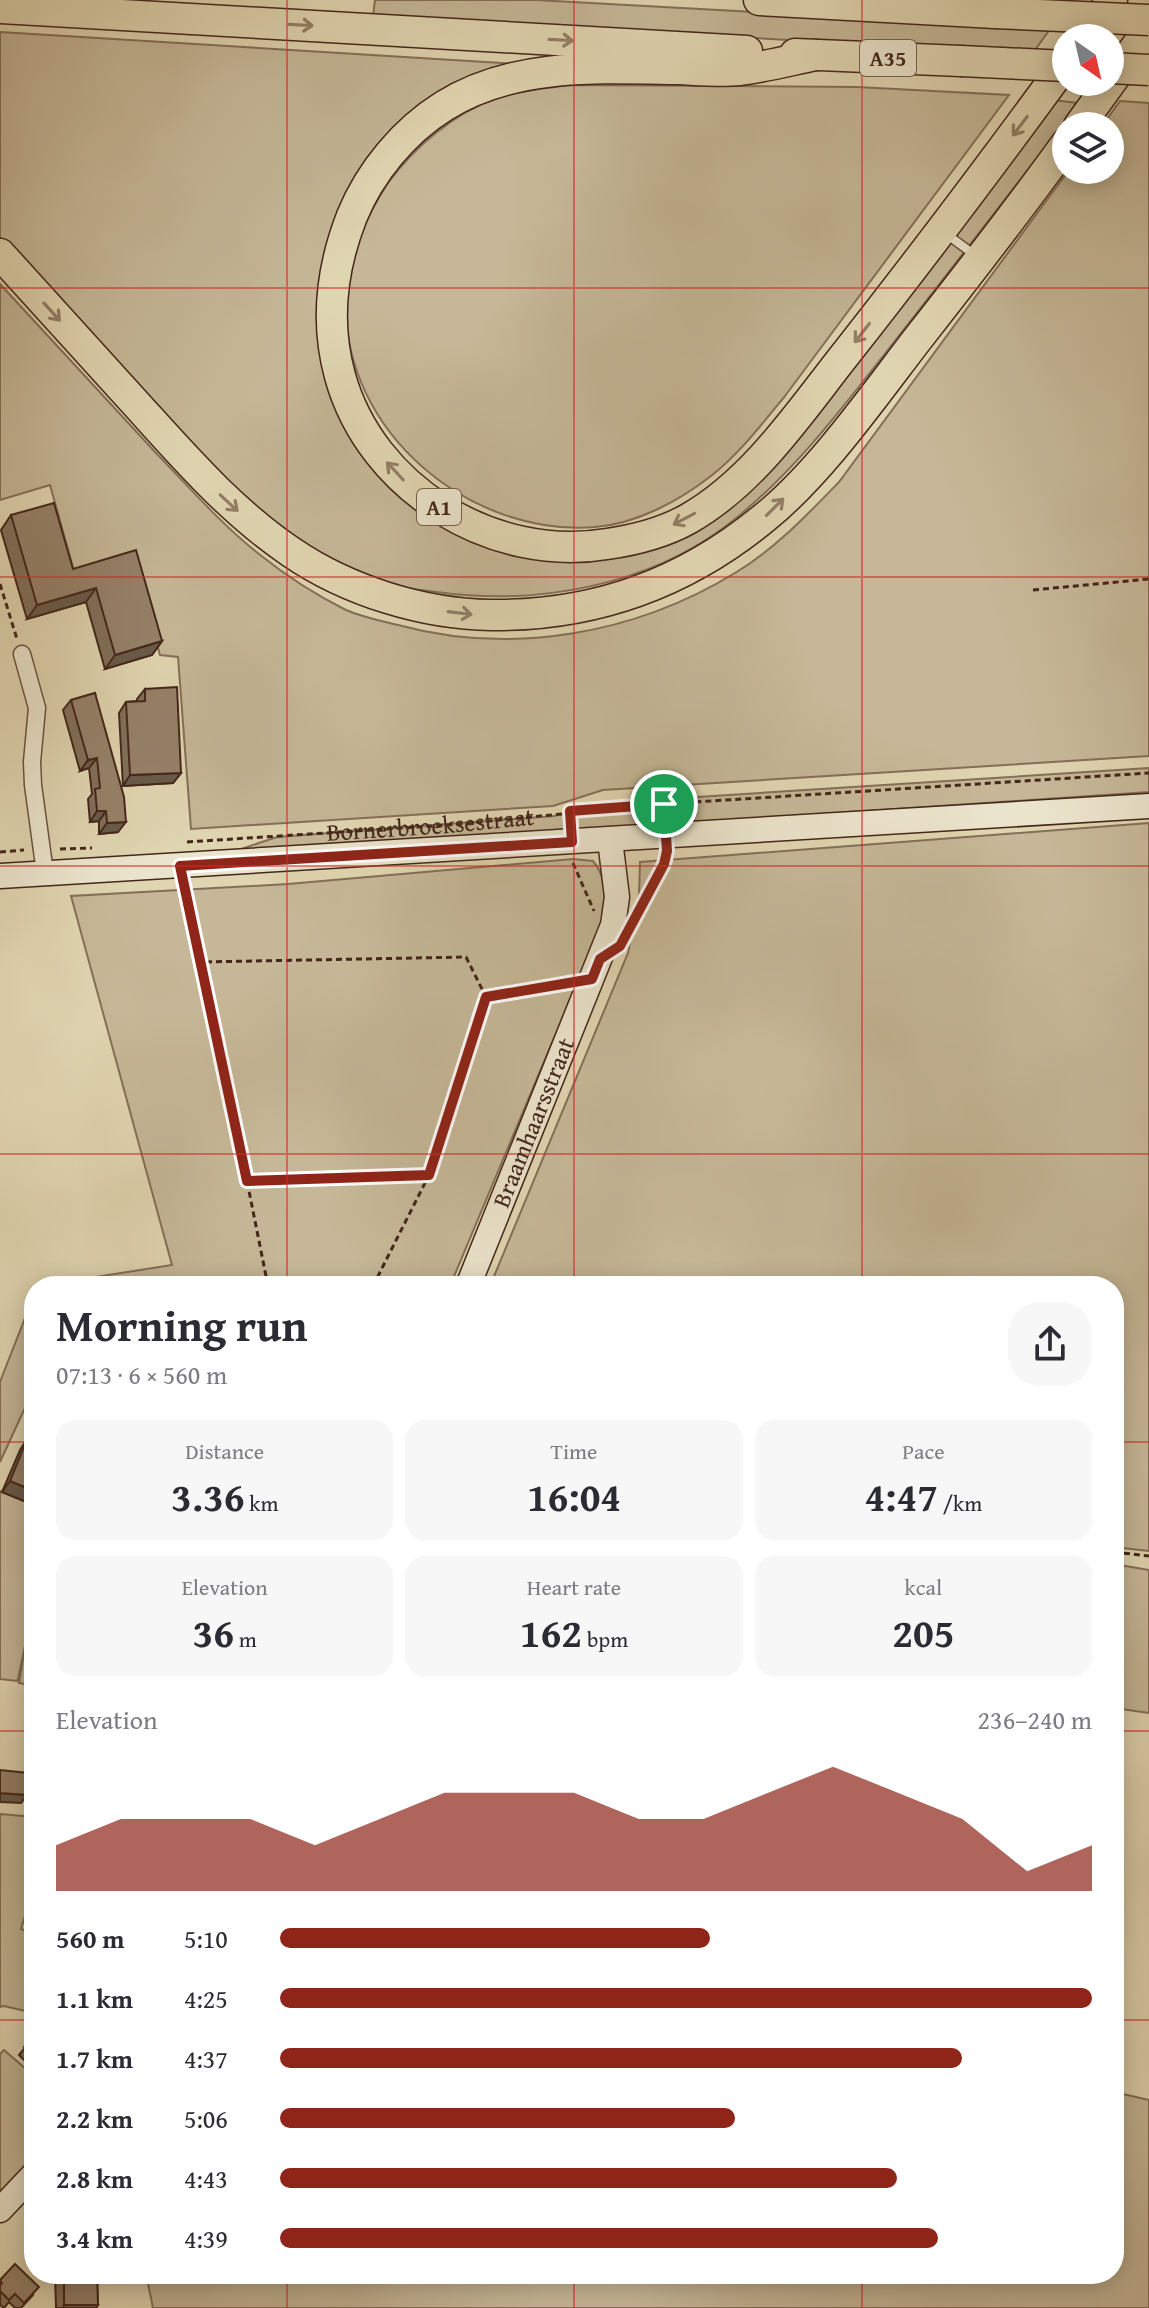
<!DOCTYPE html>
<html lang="en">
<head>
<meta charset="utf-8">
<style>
  body { margin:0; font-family:"Gentium Book Plus",serif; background:#f7f7f7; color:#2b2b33; height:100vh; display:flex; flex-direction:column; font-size:30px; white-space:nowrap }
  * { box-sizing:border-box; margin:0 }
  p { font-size:26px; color:#7c7c81 }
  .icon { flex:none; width:44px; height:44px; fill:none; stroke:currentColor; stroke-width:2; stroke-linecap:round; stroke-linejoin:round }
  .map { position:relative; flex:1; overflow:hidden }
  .drawer { position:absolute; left:24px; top:1276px; width:1100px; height:1008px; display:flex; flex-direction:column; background:#fff; border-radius:32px; box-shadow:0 4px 20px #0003 }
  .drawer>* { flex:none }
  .needle { width:52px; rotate:146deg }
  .controls { position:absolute; left:1052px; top:24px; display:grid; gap:16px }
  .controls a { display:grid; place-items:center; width:72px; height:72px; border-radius:50%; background:#fff; box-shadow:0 4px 20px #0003; font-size:40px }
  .pin { position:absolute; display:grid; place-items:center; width:68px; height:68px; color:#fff; margin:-34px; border:4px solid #fff; border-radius:50%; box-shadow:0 2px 8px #0007 }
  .round { display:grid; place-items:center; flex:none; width:84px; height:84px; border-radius:32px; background:#f7f7f7 }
  .summary { display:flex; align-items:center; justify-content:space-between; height:136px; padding:0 32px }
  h1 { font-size:44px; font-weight:800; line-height:60px }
  .stats { display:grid; grid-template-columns:repeat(3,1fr); gap:12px; height:136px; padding:8px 32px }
  .stats div { display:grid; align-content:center; border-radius:20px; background:#f7f7f7; text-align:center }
  .stats b { font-size:40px; font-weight:800 }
  .stats small { font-size:22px; font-weight:400 }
  .stats p { font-size:22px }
  .chart { height:224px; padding:16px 32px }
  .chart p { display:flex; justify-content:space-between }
  .chart svg { width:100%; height:144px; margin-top:8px; fill:#8f2418; opacity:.7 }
  ul { padding:0 32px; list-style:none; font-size:26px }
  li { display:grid; grid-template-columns:128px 96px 1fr; align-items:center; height:60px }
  li i { height:20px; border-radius:10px; background:#8f2418 }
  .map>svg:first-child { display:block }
  .green { fill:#c5b797; stroke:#846f58; stroke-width:2 }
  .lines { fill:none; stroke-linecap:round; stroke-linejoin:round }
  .lane-casing { stroke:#6a5240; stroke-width:11 }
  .street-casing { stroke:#6a5240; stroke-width:19 }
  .secondary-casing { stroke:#43271a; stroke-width:27 }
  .highway-casing { stroke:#43271a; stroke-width:33 }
  .path { stroke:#43271a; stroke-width:3; stroke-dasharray:6 4; stroke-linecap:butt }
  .lane { stroke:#ebe4cc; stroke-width:8 }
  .street { stroke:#ebe4cc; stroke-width:16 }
  .secondary { stroke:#ebe4cc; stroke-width:24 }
  .highway { stroke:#e0d5b1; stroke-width:30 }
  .highway-bridge-casing { stroke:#43271a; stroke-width:33; stroke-linecap:butt }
  .highway-bridge { stroke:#e0d5b1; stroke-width:30 }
  .wall { fill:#806f5a; stroke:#43271a; stroke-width:2 }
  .shaded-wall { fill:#685a4a; stroke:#43271a; stroke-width:2 }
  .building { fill:#958169; stroke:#43271a; stroke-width:2 }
  .oneway { stroke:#927e66 }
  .route-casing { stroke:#fff; stroke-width:16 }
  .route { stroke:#8f2418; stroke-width:10 }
  .grid { fill:none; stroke:#d62828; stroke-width:2; stroke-opacity:0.55 }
  .labels { text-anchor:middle; stroke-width:7; stroke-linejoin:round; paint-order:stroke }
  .shield { fill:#ebe4cc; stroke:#75604f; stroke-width:2 }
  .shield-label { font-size:22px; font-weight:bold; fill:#43271a }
  .street-label { font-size:24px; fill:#43271a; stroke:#ebe4cc }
</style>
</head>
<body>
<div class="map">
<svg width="1149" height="2308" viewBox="0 0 1149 2308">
  <rect width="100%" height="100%" fill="#e0d5b1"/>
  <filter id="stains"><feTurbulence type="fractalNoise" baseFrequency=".0025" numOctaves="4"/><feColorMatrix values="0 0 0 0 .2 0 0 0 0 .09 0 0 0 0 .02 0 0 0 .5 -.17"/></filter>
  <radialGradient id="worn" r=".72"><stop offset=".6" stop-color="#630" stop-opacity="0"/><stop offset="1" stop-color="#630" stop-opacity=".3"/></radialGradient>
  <g class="green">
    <polygon points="375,0 536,0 1051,28 1032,54 373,16"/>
    <path d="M0 32 517 64 360 173 332 226 321 282 376 461 542 555 709 513 1046 99 1078 103C1018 184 956 263 894 342 843 407 795 472 730 523 649 586 536 606 437 592 425 590 412 590 401 586 349 571 299 543 254 512 231 496 200 456 180 434 120 369 62 302 0 238Z"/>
    <path d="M568 85 857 87 1009 95 785 396C762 424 739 454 711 476 679 501 636 524 595 527 470 537 343 432 346 302 347 261 366 216 388 183 414 147 454 113 497 98 519 90 544 89 568 85Z"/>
    <path d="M1120 101 1149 103V756L603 790 553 806 191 829 178 657 160 655 133 557 74 571 50 485 0 500V284C52 340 104 397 156 453 189 487 222 525 259 554 285 575 316 595 346 610 362 617 381 621 398 625 512 656 635 634 735 573 775 549 807 515 839 482L1069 170H1110V126H1102Z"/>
    <polygon points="1149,768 1149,792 226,854 277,837 554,816 603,803"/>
    <polygon points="1149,823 1149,1551 1114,1547 1114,1286 490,1286 628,953 639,895 640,862"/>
    <path d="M573 859 593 861C607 878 605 894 605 916L450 1286H38L172 1265 71 896 288 884Z"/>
    <polygon points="34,1295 34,1397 30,1397 0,1462 0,1382"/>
    <polygon points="0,1491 34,1505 34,1686 19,1683 26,1641 18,1679 17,1681 0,1679"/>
    <polygon points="1114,1564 1149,1570 1149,1713 1114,1708"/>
    <polygon points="0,1814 34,1817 34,1887 21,1929 34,1934 34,1981 29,1985 34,1997 34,2013 4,2006 0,2007"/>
    <polygon points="4,2050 34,2076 34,2159 0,2197 0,2054"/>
    <polygon points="1114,2092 1149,2100 1149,2308 153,2308 146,2274 1114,2274"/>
  </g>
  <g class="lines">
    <defs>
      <polyline id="lane" points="945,233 976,256"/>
      <polyline id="street" points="22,654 37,708 32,762 33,785 45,873"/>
      <g id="secondary">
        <polyline points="0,876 1149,806"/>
        <path id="s2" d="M468 1286 613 925 617 897 610 840"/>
        <polyline points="0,2210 34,2174"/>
      </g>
      <g id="highway">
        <polyline points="759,0 995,13"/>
        <polyline points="0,8 747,51"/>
        <polyline points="1084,38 1112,0"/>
        <polyline points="795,54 961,61"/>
        <path d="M816 55C791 60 765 67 739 70 720 72 699 70 679 69 601 68 514 62 444 106 404 131 370 172 352 216 332 267 325 322 340 376 371 489 493 563 607 544 635 540 663 533 688 519 755 481 801 410 848 351 922 257 995 160 1066 63"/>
        <polyline points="1079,126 1149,29"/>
        <path d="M0 254C46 305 92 356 138 406 186 459 232 512 291 552 348 591 423 614 491 615 595 616 684 584 764 518 819 474 873 397 916 341 967 276 1018 211 1066 144"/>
      </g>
    </defs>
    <use href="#lane" class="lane-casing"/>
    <use href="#street" class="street-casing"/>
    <use href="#secondary" class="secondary-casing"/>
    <use href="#highway" class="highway-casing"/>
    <g class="path">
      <polyline points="0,584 17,639"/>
      <polyline points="1033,590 1149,579"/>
      <path id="s1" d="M187 842 448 825 664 804 1149 773"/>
      <polyline points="60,849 92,848"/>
      <polyline points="0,852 24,850"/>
      <polyline points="573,863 594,911"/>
      <polyline points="183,884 200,962"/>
      <polyline points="637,915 665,857"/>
      <polyline points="247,1181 200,962 466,957 486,997"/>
      <polyline points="268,1286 247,1181 429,1175"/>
      <polyline points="373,1286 429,1175 486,997 568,983"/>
      <polyline points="1114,1552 1149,1556"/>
    </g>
    <use href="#lane" class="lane"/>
    <use href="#street" class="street"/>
    <use href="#secondary" class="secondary"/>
    <use href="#highway" class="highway"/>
    <defs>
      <g id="highway-bridge">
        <polyline points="995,13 1149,20"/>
        <polyline points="961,61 1066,66"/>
        <polyline points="1110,68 1149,70"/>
      </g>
    </defs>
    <use href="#highway-bridge" class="highway-bridge-casing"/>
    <use href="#highway-bridge" class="highway-bridge"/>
  </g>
  <g class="wall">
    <polygon points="11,515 73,569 162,641 152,655 105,669 86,602 27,619 1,530"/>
    <polygon points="145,689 181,773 173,783 123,786 119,713 126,702 137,701 137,699"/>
    <polygon points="95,693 118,832 99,834 99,821 90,822 88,799 92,794 89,768 80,771 63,710 71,700"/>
    <polygon points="27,1439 34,1442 34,1505 2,1492 20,1450"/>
    <polygon points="34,2037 34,2064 31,2067 19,2055"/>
    <polygon points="55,2274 97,2274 98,2305 96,2308 56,2308"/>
    <polygon points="0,2280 33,2295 21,2308 15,2308 9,2302 4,2308 0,2305"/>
  </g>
  <g class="shaded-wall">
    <polygon points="96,588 86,602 27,619 37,605"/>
    <polygon points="162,641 152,655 105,669 115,655"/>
    <polygon points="97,758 89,768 80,771 88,760"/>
    <polygon points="181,773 173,783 123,786 130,775"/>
    <polygon points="97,811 106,811 99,821 90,822"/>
    <polygon points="126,822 118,832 99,834 107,823"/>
    <polygon points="10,1481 34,1491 34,1505 2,1492"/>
    <polygon points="0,1793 27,1795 21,1803 0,1802"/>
    <polygon points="64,2305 98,2305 96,2308 63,2308"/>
  </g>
  <g class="building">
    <polygon points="54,503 73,569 136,550 162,641 115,655 96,588 37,605 11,515"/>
    <polygon points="177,687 181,773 130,775 126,702 145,701 145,689"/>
    <polygon points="95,693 124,797 126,822 107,823 106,811 97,811 95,789 100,788 97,758 88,760 71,700"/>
    <polygon points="27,1439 34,1442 34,1491 10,1481"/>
    <polygon points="0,1770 28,1773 27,1795 0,1793 0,1794"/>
    <polygon points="34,2037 34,2056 24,2047"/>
    <polygon points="15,2264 39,2287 24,2303 15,2294 9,2300 0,2291 0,2285 2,2283 0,2280"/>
    <polygon points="64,2274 97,2274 98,2305 64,2305"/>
  </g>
  <defs><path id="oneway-shaft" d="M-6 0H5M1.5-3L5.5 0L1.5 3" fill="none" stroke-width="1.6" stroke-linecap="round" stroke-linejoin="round" transform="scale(2)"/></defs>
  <g class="oneway">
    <use href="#oneway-shaft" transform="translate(301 25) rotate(3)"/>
    <use href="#oneway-shaft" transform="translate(561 40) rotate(3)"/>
    <use href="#oneway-shaft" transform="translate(1020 126) rotate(127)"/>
    <use href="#oneway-shaft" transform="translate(52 312) rotate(48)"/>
    <use href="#oneway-shaft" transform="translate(862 333) rotate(128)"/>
    <use href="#oneway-shaft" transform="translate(395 471) rotate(-133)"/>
    <use href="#oneway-shaft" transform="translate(229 503) rotate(43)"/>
    <use href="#oneway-shaft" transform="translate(775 507) rotate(-45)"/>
    <use href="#oneway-shaft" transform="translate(684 519) rotate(152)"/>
    <use href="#oneway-shaft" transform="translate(460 613) rotate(7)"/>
  </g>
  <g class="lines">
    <defs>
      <polygon id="route" points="664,804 667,851 664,864 620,946 600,959 592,979 486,997 429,1175 247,1181 180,866 572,842 570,811"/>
    </defs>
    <use href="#route" class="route-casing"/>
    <use href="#route" class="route"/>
  </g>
  <path class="grid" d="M287 0V1286M574 0V1286M862 0V1286M0 288H1149M0 577H1149M0 866H1149M0 1154H1149M0 1442H34M1114 1442H1149M0 1731H34M1114 1731H1149M0 2020H34M1114 2020H1149M287 2274V2308M574 2274V2308M862 2274V2308"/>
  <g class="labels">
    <g class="shield">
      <rect x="860" y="40" width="56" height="36" rx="6"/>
      <rect x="417" y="489" width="44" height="36" rx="6"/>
    </g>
    <g class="shield-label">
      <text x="888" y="66">A35</text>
      <text x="439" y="515">A1</text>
    </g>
    <g class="street-label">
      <text dy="8" stroke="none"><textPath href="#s1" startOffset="244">Bornerbroeksestraat</textPath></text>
      <text dy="8" stroke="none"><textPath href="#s2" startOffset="176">Braamhaarsstraat</textPath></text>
    </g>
  </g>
  <rect width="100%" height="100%" filter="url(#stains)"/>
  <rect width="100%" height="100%" fill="url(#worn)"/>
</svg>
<div class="controls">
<a><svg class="needle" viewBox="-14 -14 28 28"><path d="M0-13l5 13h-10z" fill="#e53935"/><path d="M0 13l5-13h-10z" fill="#7c7c81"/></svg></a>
<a><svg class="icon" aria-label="layers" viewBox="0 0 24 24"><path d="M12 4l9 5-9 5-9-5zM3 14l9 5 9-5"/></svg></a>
</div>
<div class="pin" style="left:664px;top:804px;background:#1e9e55"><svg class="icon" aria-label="arrive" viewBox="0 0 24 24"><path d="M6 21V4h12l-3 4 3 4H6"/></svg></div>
<section class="drawer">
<div class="summary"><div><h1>Morning run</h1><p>07:13 · 6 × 560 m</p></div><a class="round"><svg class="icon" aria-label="share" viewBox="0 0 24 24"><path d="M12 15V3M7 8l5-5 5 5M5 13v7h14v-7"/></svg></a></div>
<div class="stats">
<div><p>Distance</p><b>3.36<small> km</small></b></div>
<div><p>Time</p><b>16:04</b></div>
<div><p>Pace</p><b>4:47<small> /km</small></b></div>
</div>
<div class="stats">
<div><p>Elevation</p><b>36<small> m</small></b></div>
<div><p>Heart rate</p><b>162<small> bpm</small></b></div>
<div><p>kcal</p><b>205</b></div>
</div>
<div class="chart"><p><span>Elevation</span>236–240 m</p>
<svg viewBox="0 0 160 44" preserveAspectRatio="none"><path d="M0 44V30L10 22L20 22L30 22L40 30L50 22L60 14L70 14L80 14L90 22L100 22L110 14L120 6L130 14L140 22L150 38L160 30V44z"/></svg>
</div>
<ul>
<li><b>560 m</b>5:10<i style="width:53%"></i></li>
<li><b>1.1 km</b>4:25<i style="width:100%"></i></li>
<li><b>1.7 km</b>4:37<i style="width:84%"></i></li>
<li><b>2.2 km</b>5:06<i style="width:56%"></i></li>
<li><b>2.8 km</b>4:43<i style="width:76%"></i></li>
<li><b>3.4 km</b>4:39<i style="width:81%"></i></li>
</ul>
</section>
</div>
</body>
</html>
